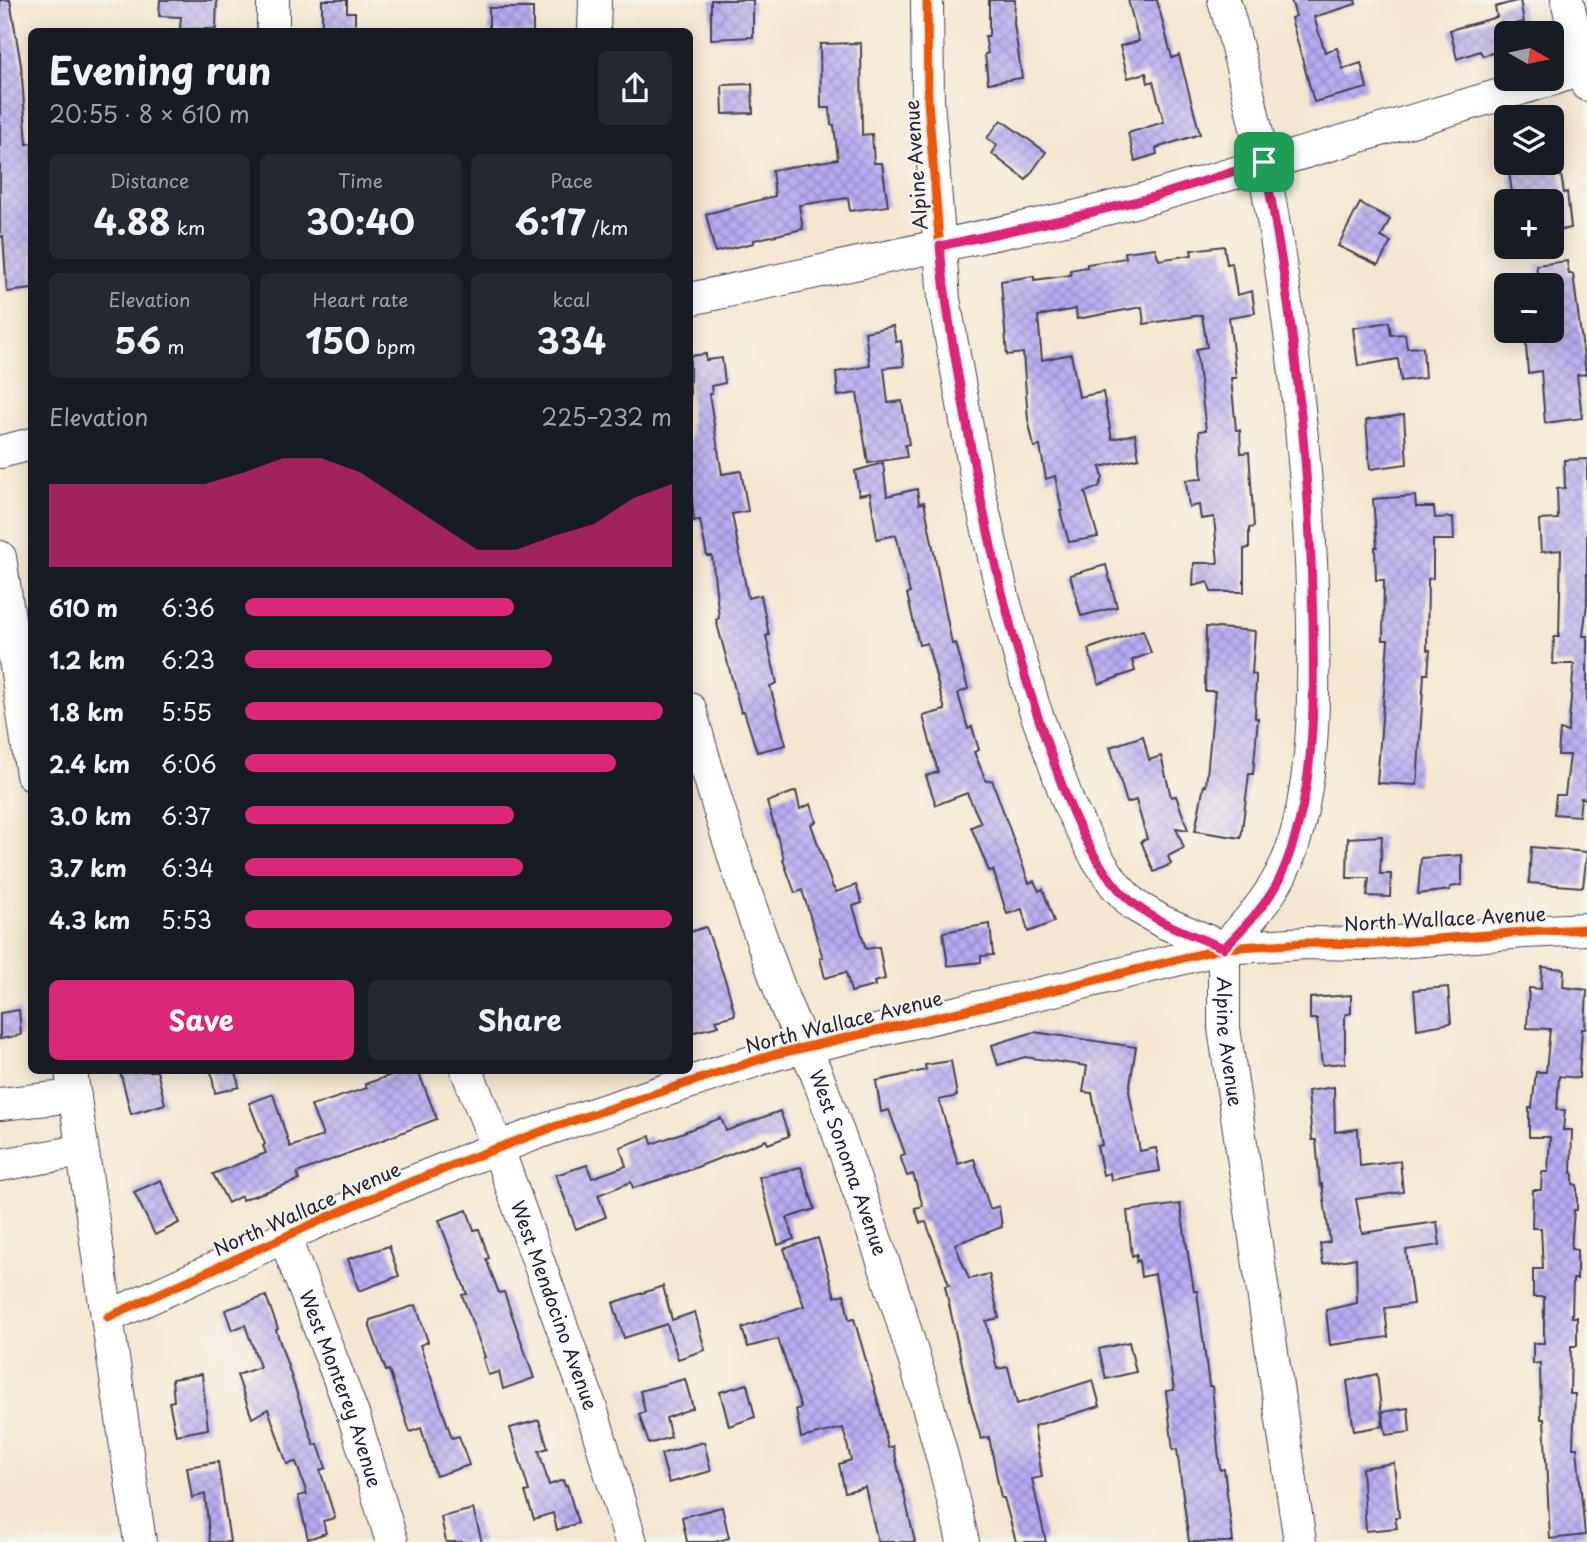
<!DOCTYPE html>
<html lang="en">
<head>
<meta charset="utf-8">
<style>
  body { margin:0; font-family:"Playpen Sans",sans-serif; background:#242831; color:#f1f3f6; height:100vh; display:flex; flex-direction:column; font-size:26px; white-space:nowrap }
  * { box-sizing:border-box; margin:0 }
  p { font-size:23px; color:#9ea1a6 }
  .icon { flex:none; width:38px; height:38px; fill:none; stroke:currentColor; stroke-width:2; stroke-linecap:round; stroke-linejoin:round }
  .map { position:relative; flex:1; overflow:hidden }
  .details { position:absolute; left:28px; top:28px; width:665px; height:1046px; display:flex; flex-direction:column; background:#171b24; border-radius:10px; box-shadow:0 4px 18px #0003 }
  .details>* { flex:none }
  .needle { width:46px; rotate:99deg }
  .buttons { position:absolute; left:1494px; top:21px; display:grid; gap:14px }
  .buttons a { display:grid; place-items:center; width:70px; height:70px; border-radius:10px; background:#171b24; box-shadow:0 4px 18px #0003; font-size:35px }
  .pin { position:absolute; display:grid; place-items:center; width:60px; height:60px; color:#fff; margin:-30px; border-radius:14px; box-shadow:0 4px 10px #0006 }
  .round { display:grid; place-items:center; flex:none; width:74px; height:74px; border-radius:10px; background:#242831 }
  .overview { display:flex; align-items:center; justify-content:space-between; height:119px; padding:0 21px }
  h1 { font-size:38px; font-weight:700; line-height:52px }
  .figures { display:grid; grid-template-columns:repeat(3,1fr); gap:10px; height:119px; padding:7px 21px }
  .figures div { display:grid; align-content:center; border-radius:10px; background:#242831; text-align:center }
  .figures b { font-size:35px; font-weight:700 }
  .figures small { font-size:19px; font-weight:400 }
  .figures p { font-size:19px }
  .chart { height:196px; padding:14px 21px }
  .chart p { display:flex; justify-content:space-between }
  .chart svg { width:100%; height:126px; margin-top:7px; fill:#db2777; opacity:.7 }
  .cta { display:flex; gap:14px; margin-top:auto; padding:14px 21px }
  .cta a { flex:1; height:80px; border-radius:10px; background:#db2777; color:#fff; font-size:28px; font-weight:700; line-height:80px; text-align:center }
  .cta a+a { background:#242831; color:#f1f3f6 }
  ul { padding:0 21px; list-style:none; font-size:23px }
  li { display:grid; grid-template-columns:112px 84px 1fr; align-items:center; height:52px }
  li i { height:18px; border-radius:9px; background:#db2777 }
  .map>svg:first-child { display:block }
  .building { fill:url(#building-cross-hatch) }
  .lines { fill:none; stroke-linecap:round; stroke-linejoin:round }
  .minor-casing { stroke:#423f51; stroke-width:34 }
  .minor { stroke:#fff; stroke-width:32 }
  .cycleway-casing { stroke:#f7f3e8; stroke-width:13 }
  .cycleway { stroke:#e8590c; stroke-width:9 }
  .route-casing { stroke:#fff; stroke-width:14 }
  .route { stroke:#db2777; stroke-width:9 }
  .labels { text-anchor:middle; stroke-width:5; stroke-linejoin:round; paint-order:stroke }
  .street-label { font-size:19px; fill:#22223b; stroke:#f7f3e8 }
</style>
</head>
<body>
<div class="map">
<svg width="1587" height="1542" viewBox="0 0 1587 1542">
  <defs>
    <pattern id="building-cross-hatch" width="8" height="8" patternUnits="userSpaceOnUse" patternTransform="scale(1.75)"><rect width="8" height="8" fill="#b7aaf2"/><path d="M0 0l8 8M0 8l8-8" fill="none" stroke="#948ac5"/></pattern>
  </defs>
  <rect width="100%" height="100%" fill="#f7f3e8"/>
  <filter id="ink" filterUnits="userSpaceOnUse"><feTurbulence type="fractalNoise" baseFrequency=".0143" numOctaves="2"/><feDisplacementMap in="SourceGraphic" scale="14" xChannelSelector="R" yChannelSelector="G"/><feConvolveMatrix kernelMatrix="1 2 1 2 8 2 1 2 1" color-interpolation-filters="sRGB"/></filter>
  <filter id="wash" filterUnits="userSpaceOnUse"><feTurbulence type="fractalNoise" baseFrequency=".00686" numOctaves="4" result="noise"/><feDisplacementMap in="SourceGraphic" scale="28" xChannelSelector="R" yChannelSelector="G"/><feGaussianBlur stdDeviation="1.57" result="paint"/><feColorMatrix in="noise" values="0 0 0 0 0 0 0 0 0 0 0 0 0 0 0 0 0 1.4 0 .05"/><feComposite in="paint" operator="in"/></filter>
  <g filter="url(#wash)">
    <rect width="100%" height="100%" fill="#f4e6d0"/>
    <g id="blocks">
      <g class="building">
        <polygon points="0,0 10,0 21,65 27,144 32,143 32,289 7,292 3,236 0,237"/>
        <polygon points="160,0 217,0 216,29 180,29 181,17 159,16"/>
        <polygon points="322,0 347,0 347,12 355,12 355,32 322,32"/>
        <polygon points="711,0 753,0 753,37 711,39"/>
        <polygon points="989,0 1015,0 1014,24 1022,78 988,83 985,54 988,53 985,36 989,36"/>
        <polygon points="1128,0 1157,0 1172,58 1179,55 1200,134 1156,148 1157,154 1135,161 1128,133 1164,122 1153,81 1148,83 1146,73 1128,78 1120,46 1139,41"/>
        <polygon points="1291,0 1355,0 1356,4 1314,17 1325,52 1337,48 1343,69 1361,63 1367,88 1314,102 1291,18 1296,16"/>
        <polygon points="1520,0 1524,22 1507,26 1507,48 1483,56 1480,51 1457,59 1450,30 1497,17 1495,7"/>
        <rect x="489" y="8" width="44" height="24"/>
        <polygon points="861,43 862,135 872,134 874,163 882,163 888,206 850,211 848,198 799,205 803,229 754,240 754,243 715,252 706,214 775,196 772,170 838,159 834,125 831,125 830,108 821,108 820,44"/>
        <polygon points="752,84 753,113 723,114 722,85"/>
        <polygon points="1001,120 1046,152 1026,180 992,154 997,145 987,138"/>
        <polygon points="1508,163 1559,163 1564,193 1567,192 1571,228 1552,232 1552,201 1513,201"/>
        <polygon points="1360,203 1390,219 1381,237 1391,242 1378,265 1338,246"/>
        <polygon points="1224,246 1227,264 1232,263 1237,295 1252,291 1255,313 1229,317 1236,378 1231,378 1236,430 1240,430 1241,453 1249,452 1254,527 1249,528 1249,548 1244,549 1244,592 1211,592 1208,582 1193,586 1194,563 1218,563 1214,517 1201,519 1199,505 1189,507 1186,480 1202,479 1199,431 1206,430 1196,349 1207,347 1202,315 1144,324 1142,307 1077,319 1076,309 1038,316 1042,360 1071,354 1079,397 1103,392 1112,439 1135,434 1139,458 1100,467 1103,478 1099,487 1085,492 1098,537 1069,542 1060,511 1062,511 1055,476 1046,479 1040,446 1034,447 1028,419 1023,353 1007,355 1001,281 1034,276 1034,280 1071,275 1070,270 1087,267 1087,264 1126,258 1125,252 1155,248 1159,260 1192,255 1191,250"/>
        <polygon points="1567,261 1569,274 1573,274 1586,374 1577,375 1582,418 1545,423 1541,371 1528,373 1525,331 1552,331 1552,328 1555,327 1552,310 1552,285 1539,285 1536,265"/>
        <polygon points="1389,322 1391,335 1405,334 1407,348 1423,347 1425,378 1401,381 1398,359 1358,366 1353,328"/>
        <polygon points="893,326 896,342 901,341 904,366 884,368 888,403 902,401 909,444 905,445 907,457 868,463 857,393 838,396 836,372 870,366 865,332"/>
        <polygon points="706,354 706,360 722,358 725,383 711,386 712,394 709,394 722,474 741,471 748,511 732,514 748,598 761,595 769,635 766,636 777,683 770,686 786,745 757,752 744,711 741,712 716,620 719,618 712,556 707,556 700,520 694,521 690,475 690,356"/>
        <polygon points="1404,415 1407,464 1370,469 1366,420"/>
        <polygon points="1587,459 1587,603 1583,636 1587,636 1587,799 1581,798 1579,816 1554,814 1556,795 1565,795 1570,755 1558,755 1560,730 1568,732 1574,664 1553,664 1554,637 1559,637 1561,550 1541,552 1539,520 1558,519 1557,489 1565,488 1564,460"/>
        <polygon points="883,463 887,496 917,489 919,504 924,502 952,644 956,643 968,689 958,693 968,729 972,727 979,750 974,752 986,781 992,780 1029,883 1034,881 1039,891 1043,889 1054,922 1028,932 1022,909 1007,914 993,870 989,871 971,827 981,823 967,793 936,805 926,776 938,772 923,716 945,710 927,643 919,645 907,594 910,593 896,535 877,539 870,493 859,495 855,471"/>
        <polygon points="1415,496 1416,507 1434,507 1435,518 1453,517 1454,540 1433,540 1433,578 1428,579 1427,650 1430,650 1428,674 1424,674 1417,785 1377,783 1388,640 1383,640 1384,580 1376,580 1375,547 1377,547 1373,499"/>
        <polygon points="1106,565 1117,607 1081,616 1070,575"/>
        <polygon points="1206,627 1255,631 1252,674 1256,675 1255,718 1258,718 1253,774 1249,774 1241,838 1195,831 1204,785 1206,786 1215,691 1205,691"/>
        <polygon points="1143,630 1151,653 1132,660 1135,671 1099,684 1088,649"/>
        <polygon points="1143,736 1149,760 1161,756 1171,797 1176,796 1188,830 1176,828 1184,848 1168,856 1171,864 1154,872 1141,841 1147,839 1136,800 1127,803 1110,747"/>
        <polygon points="796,791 800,809 811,804 816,822 811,824 833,888 834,888 836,892 856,885 862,903 853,906 866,949 879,947 885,979 874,982 875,986 851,992 846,972 825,978 820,958 823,958 802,890 795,893 783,860 784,859 767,802"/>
        <polygon points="1382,836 1380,874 1391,874 1390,897 1367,896 1369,878 1347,878 1348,838"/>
        <polygon points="1531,847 1587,852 1583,887 1529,883"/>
        <polygon points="1462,855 1462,885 1450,887 1450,890 1418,894 1421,858"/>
        <polygon points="990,924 993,955 981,956 981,962 948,966 943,932"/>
        <polygon points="706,927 727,985 735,1015 716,1020 719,1026 690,1033 690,932"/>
        <polygon points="1542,967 1564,969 1563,987 1587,990 1585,1029 1582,1029 1579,1078 1559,1076 1557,1110 1565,1110 1563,1130 1572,1130 1571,1173 1573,1173 1573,1184 1577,1185 1577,1210 1574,1210 1571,1249 1577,1250 1577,1279 1573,1279 1572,1317 1577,1317 1577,1346 1571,1346 1570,1394 1575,1394 1573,1448 1577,1448 1585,1535 1550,1539 1544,1419 1541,1419 1540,1363 1533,1364 1533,1343 1544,1343 1544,1297 1533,1297 1533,1269 1543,1269 1541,1228 1532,1228 1533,1190 1541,1190 1542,1172 1548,1172 1550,1137 1529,1137 1529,1108 1532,1108 1536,1072 1546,1072 1550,1029 1527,1028 1529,988 1541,989"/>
        <polygon points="1448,987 1451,1023 1417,1029 1414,990"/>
        <polygon points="1351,995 1351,1013 1345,1015 1345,1063 1322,1065 1317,1019 1310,1019 1310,998"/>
        <polygon points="19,1010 21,1035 0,1039 0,1013"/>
        <polygon points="1034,1032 1136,1047 1129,1091 1140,1151 1156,1148 1160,1171 1111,1180 1110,1173 1103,1175 1097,1146 1102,1145 1092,1093 1083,1092 1087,1066 1025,1057 998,1065 992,1045"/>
        <polygon points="951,1061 957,1096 939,1100 958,1164 974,1159 990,1209 999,1206 1002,1227 955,1244 969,1279 989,1274 999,1318 986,1321 997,1369 1008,1367 1017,1404 1093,1380 1100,1406 1034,1426 1042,1477 1032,1479 1046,1542 1016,1542 1004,1498 1001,1498 989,1437 981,1439 970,1400 945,1286 949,1285 926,1222 920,1223 915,1208 923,1206 913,1174 907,1176 900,1156 905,1154 889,1110 881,1112 876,1081 926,1070 925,1065"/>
        <polygon points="120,1071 157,1071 165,1104 131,1114"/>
        <polygon points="211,1071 236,1071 239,1087 215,1093"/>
        <polygon points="403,1071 418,1071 437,1119 297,1173 299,1180 242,1200 241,1196 228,1203 213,1174 266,1153 263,1146 265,1144 249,1103 273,1094 290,1147 323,1136 311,1106 367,1088 365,1084"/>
        <polygon points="1334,1087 1335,1132 1358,1129 1360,1166 1400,1161 1403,1192 1356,1199 1362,1233 1437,1222 1440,1245 1406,1250 1413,1304 1385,1308 1388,1337 1330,1345 1326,1310 1357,1303 1356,1258 1323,1264 1320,1244 1330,1242 1322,1184 1320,1185 1316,1140 1312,1140 1308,1091"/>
        <polygon points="780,1111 789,1136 768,1144 766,1140 687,1171 633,1188 631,1182 598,1195 606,1217 576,1229 556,1175 587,1165 592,1178 626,1166 620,1147 650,1136 652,1144 721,1118 726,1131"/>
        <polygon points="801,1167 815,1209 787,1218 794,1239 778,1245 759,1177"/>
        <polygon points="161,1180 179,1223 155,1235 134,1192"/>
        <polygon points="1180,1204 1194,1291 1197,1291 1209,1386 1212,1386 1220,1470 1224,1469 1233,1542 1189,1542 1177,1449 1173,1450 1166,1391 1174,1390 1155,1274 1141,1277 1139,1260 1136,1262 1137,1254 1132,1256 1127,1211"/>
        <polygon points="467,1210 474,1230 479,1229 489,1258 486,1259 499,1293 504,1292 534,1378 503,1389 499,1372 488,1375 483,1358 485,1357 462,1295 467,1294 439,1220"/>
        <polygon points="818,1238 835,1297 844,1294 849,1320 854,1319 879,1405 888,1448 893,1446 915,1542 878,1542 865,1487 845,1492 839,1464 851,1460 843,1428 801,1438 796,1409 801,1408 778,1339 748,1347 742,1328 804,1306 784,1249"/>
        <polygon points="389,1246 399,1276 359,1291 348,1259"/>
        <polygon points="663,1286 672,1320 695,1312 705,1350 678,1359 667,1324 624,1338 613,1303"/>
        <polygon points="266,1296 278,1329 276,1330 314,1445 318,1444 326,1468 320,1470 335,1518 323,1521 326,1533 308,1539 298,1496 307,1494 296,1462 287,1464 268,1409 252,1418 237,1375 260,1367 245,1325 232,1330 225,1310"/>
        <polygon points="416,1305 428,1342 420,1345 452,1438 459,1436 469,1465 436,1476 421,1428 410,1432 389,1370 386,1371 370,1327 370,1320"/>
        <polygon points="1129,1342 1136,1372 1106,1379 1099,1349"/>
        <polygon points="202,1374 208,1429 176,1435 169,1402 174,1401 172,1379"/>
        <polygon points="1377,1374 1383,1426 1354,1431 1347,1381"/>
        <polygon points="685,1379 693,1408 666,1418 671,1437 649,1444 639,1414 645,1412 640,1391"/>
        <polygon points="747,1384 755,1417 729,1426 720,1392"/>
        <polygon points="1408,1408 1410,1432 1386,1435 1382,1412"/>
        <polygon points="539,1420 548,1448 539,1451 549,1485 563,1480 565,1486 567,1485 578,1523 557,1530 553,1513 534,1519 525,1492 529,1491 510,1428"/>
        <polygon points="704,1442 711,1471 669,1483 661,1454"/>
        <polygon points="218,1462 230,1542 210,1542 205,1494 192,1498 187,1467"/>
        <polygon points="1394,1463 1399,1517 1395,1517 1397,1528 1366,1531 1362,1468"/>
        <polygon points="722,1507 729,1538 715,1542 687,1542 682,1517"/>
        <polygon points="473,1509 482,1542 446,1542 441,1517"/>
      </g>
    </g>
  </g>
  <g filter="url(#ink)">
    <use href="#blocks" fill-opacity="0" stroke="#423f51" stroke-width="2"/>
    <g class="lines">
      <defs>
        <g id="minor">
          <polyline points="927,0 928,101 944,299 977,482 1003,597 1034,707 1070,807 1095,855 1115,885 1134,905 1163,922 1224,948"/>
          <polyline points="1567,0 1587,85"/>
          <polyline points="273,32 273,0"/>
          <polyline points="594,32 595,0"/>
          <polyline points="690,299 1074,217 1153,197 1554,79 1587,67"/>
          <polyline points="0,452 32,444"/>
          <polyline points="0,557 32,775"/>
          <path id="s1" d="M690 709C717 808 748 905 784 1001 795 1029 810 1055 820 1083 875 1233 928 1386 963 1542"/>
          <path d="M1224 948C1252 918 1278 889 1292 849 1315 776 1314 698 1313 623 1311 511 1300 401 1284 290 1270 192 1252 95 1224 0"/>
          <path id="s2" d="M1224 948V1028L1300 1542"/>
          <polyline points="71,1071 140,1542"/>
          <path id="s3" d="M467 1071 498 1149 591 1408 631 1542"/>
          <polyline points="0,1104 75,1096"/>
          <polyline points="0,1165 81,1151"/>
          <path id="s4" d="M284 1236 354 1417 392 1542"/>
          <polyline points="108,1317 359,1203 466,1160 551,1128 776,1054 1067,987 1224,948 1306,943 1373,944 1525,932 1587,929"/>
        </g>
      </defs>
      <use href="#minor" class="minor-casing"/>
      <use href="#minor" class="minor"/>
      <defs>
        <g id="cycleway">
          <polyline points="927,0 928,101 944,299 977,482 1003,597 1034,707 1070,807 1095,855 1115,885 1134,905 1163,922 1224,948"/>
          <polyline points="108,1317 359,1203 466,1160 551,1128 776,1054 1067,987 1224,948 1306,943 1373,944 1525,932 1587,929"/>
        </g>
      </defs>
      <use href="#cycleway" class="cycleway-casing"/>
      <use href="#cycleway" class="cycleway"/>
    </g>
  </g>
  <g class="lines" filter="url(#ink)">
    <defs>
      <path id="route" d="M1264 162C1294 313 1310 468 1313 622 1314 708 1316 798 1280 878 1267 905 1244 927 1224 948 1185 932 1142 919 1115 885 1081 844 1064 792 1047 743 1009 636 984 525 965 414 955 358 945 303 940 246L1074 217 1153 197Z"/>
    </defs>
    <use href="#route" class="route-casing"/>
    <use href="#route" class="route"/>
  </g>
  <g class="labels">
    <g class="street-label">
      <text transform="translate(916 165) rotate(-94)" y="7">Alpine Avenue</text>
      <text transform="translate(1445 919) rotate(-3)" y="7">North Wallace Avenue</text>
      <text transform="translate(844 1022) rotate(-14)" y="7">North Wallace Avenue</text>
      <text dy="7" stroke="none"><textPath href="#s2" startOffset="94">Alpine Avenue</textPath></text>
      <text dy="7" stroke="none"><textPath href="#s1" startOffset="481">West Sonoma Avenue</textPath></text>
      <text transform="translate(307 1209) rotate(-24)" y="7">North Wallace Avenue</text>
      <text dy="7" stroke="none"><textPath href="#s3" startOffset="250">West Mendocino Avenue</textPath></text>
      <text dy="7" stroke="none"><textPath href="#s4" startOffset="163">West Monterey Avenue</textPath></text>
    </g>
  </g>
</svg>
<div class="buttons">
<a><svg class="needle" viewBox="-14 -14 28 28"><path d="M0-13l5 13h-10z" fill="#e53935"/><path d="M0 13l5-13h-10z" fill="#9ea1a6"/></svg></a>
<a><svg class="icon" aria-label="layers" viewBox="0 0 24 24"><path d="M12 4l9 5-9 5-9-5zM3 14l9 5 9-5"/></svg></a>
<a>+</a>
<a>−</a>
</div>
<div class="pin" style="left:1264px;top:162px;background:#1e9e55"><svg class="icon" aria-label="arrive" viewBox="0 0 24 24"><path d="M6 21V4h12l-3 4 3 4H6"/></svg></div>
<section class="details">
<div class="overview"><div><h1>Evening run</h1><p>20:55 · 8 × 610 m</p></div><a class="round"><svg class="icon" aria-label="share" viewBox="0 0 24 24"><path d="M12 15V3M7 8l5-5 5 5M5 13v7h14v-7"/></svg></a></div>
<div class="figures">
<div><p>Distance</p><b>4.88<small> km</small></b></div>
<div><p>Time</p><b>30:40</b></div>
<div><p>Pace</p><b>6:17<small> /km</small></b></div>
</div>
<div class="figures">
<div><p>Elevation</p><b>56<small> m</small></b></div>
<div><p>Heart rate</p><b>150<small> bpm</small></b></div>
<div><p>kcal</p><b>334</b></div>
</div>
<div class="chart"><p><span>Elevation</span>225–232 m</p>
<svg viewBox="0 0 160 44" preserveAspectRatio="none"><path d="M0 44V15L10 15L20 15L30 15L40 15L50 11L60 6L70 6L80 11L90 20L100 29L110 38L120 38L130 33L140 29L150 20L160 15V44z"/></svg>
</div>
<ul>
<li><b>610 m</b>6:36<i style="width:63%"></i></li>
<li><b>1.2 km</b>6:23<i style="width:72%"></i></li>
<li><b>1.8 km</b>5:55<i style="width:98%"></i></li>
<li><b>2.4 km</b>6:06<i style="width:87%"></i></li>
<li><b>3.0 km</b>6:37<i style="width:63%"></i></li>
<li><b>3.7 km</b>6:34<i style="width:65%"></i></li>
<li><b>4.3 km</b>5:53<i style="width:100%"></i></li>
</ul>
<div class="cta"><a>Save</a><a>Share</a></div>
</section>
</div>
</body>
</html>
